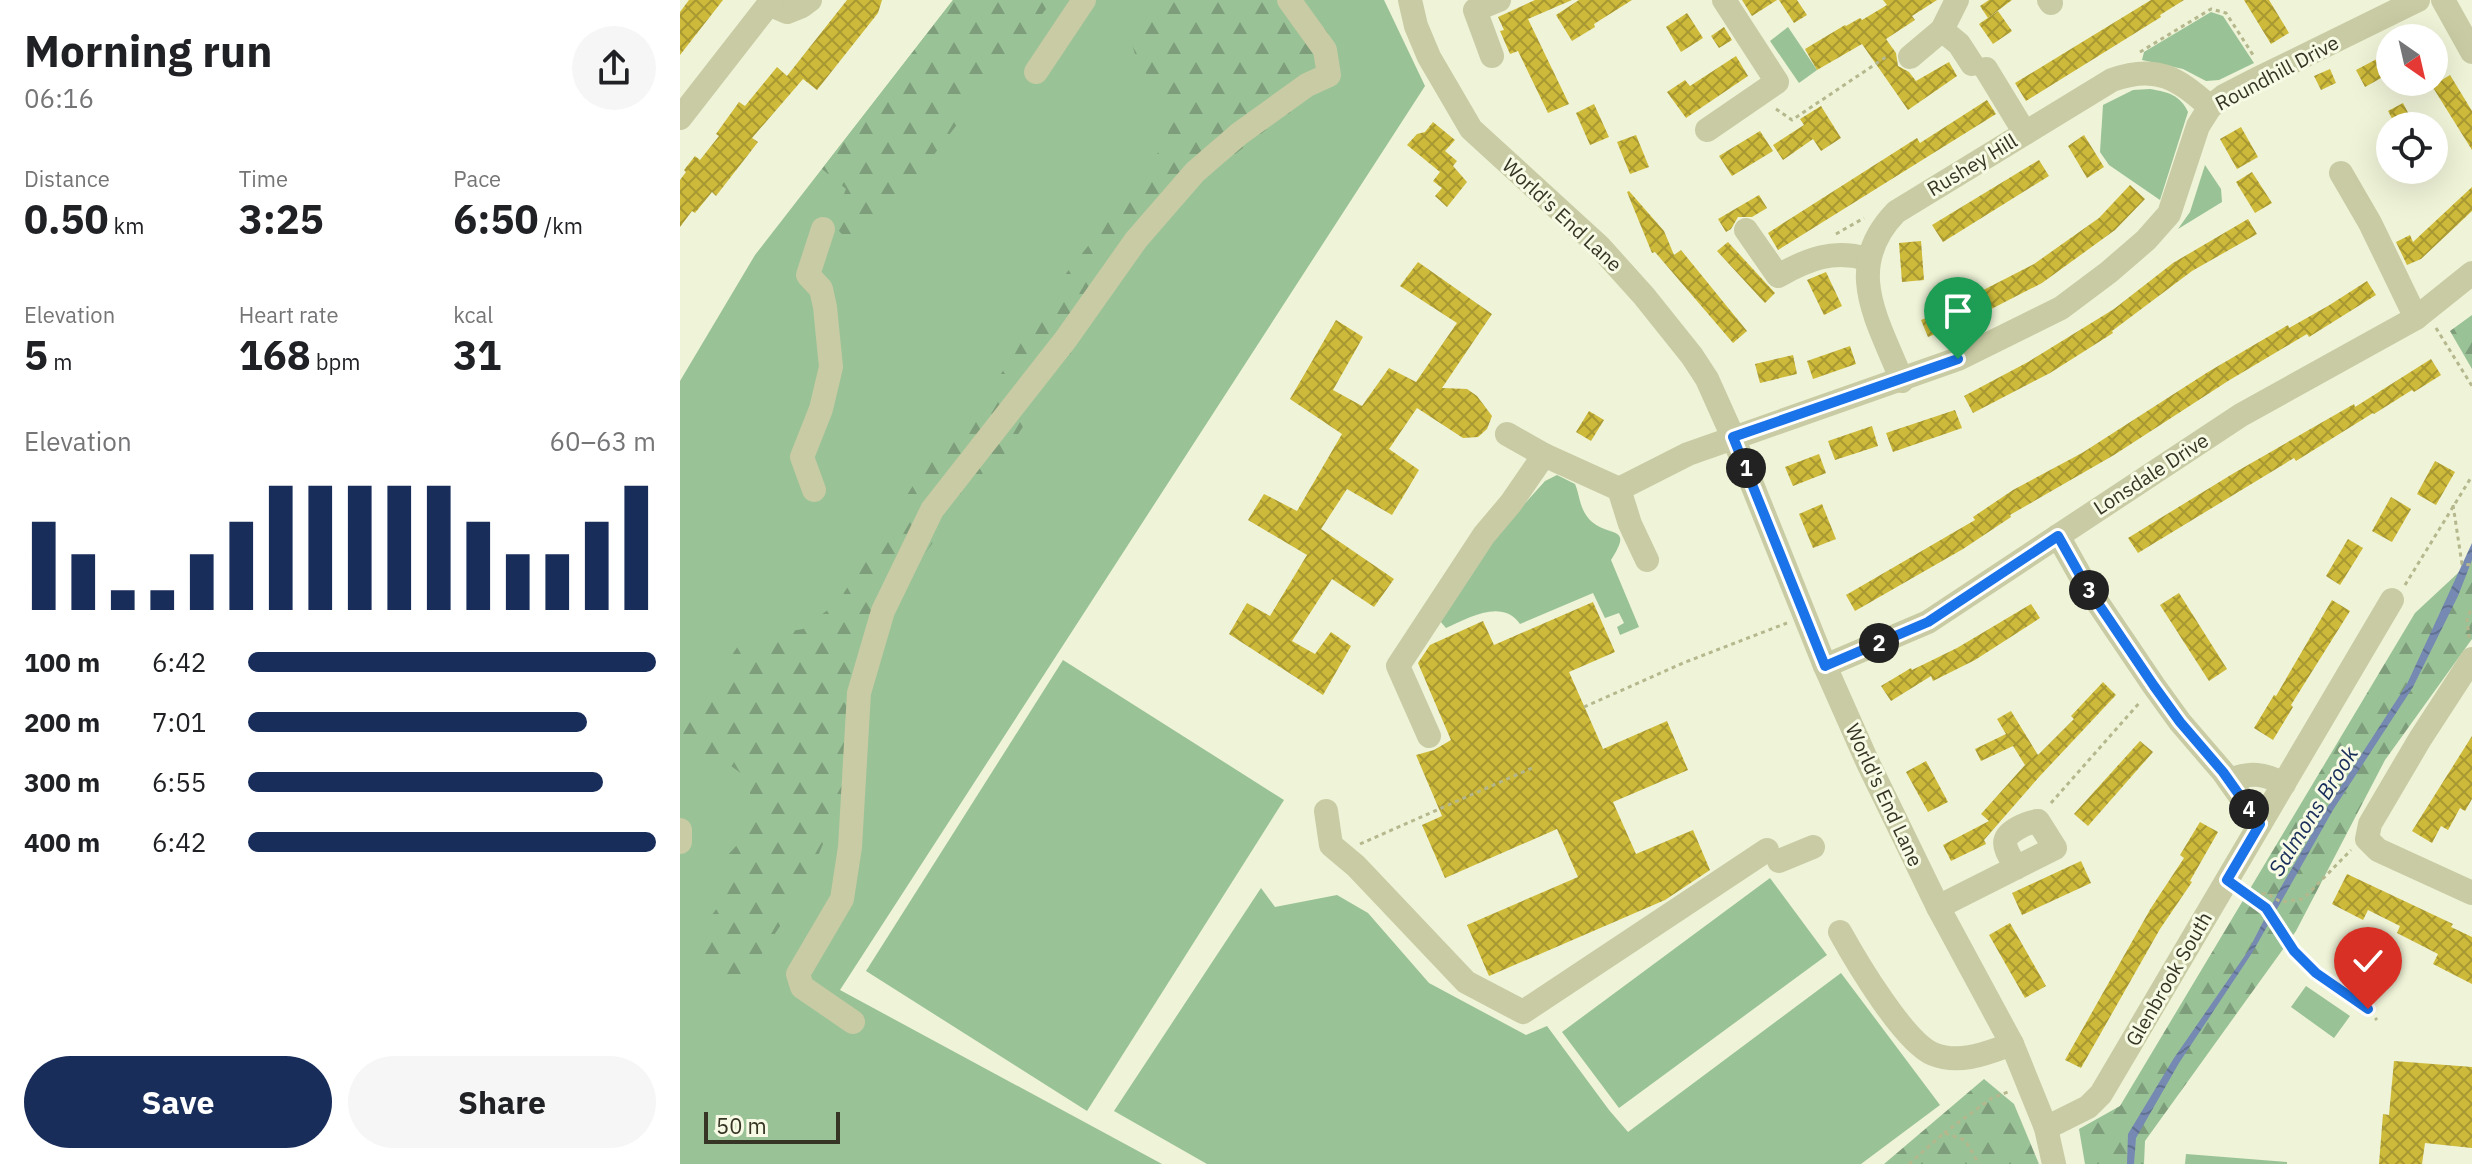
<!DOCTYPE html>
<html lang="en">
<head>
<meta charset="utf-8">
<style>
  body { margin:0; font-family:"IBM Plex Sans",sans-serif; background:#f6f6f6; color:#202124; height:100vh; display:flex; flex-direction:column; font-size:30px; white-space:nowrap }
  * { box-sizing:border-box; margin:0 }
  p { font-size:26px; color:#757577 }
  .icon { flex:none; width:44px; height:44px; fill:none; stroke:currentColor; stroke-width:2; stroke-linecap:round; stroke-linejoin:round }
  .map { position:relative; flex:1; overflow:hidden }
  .panel { display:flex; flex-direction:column; background:#fff; width:680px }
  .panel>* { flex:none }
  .needle { width:52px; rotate:146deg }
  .buttons { position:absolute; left:1696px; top:24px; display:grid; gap:16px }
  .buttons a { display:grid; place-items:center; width:72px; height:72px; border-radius:50%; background:#fff; box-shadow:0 8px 32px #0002; font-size:40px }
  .scale { position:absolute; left:24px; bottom:20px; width:136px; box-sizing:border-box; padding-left:8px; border:4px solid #363525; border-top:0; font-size:22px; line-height:28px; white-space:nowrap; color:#363525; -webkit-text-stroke:6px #f7fae4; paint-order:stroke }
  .pin { position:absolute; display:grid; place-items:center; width:68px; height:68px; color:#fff; margin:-82px -34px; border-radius:50% 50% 50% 0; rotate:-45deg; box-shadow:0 0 8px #0007 }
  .pin .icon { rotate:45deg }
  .km { position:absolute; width:40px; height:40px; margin:-20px; border-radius:50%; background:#222; color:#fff; font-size:22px; line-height:40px; text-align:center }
  .round { display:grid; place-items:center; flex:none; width:84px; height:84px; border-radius:42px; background:#f6f6f6 }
  .head { display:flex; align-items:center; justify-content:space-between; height:136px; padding:0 24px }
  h1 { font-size:44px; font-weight:800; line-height:60px }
  .figures { display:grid; grid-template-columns:repeat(3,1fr); gap:12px; height:136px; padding:8px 24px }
  .figures div { display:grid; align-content:center }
  .figures b { font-size:40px; font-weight:800 }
  .figures small { font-size:22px; font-weight:400 }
  .figures p { font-size:22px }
  .chart { height:224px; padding:16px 24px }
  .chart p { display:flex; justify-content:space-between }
  .chart svg { width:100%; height:144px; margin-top:8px; stroke:#182d5a; stroke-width:6 }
  .primary-button { display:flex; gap:16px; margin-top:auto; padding:16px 24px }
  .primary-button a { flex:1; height:92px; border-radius:48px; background:#182d5a; color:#fff; font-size:32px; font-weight:800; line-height:92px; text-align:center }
  .primary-button a+a { background:#f6f6f6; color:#202124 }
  ul { padding:0 24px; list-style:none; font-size:26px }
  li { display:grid; grid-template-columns:128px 96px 1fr; align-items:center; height:60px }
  li i { height:20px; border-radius:10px; background:#182d5a }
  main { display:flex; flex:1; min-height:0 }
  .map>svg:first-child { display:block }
  .green { fill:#99c297 }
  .forest { fill:url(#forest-firs) }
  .water { fill:url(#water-waves) }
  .building { fill:url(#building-cross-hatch) }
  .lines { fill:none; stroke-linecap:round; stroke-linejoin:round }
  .path { stroke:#b5b78d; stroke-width:3; stroke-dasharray:4 4; stroke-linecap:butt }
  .minor { stroke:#c8cba3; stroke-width:24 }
  .route-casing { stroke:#fff; stroke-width:16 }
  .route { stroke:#1a73e8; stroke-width:10 }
  .labels { text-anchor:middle; stroke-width:6; stroke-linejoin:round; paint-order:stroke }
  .street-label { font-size:20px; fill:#363525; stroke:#f7fae4 }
  .water-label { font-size:22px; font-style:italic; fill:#182d5a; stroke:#f7fae4 }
</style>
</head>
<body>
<main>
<section class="panel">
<div class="head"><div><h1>Morning run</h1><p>06:16</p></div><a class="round"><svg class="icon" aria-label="share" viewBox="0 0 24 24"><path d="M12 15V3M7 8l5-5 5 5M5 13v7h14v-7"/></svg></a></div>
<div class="figures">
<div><p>Distance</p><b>0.50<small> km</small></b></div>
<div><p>Time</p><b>3:25</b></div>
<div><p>Pace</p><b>6:50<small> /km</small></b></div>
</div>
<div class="figures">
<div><p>Elevation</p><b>5<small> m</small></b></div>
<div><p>Heart rate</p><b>168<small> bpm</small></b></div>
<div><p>kcal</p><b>31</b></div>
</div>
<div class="chart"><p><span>Elevation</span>60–63 m</p>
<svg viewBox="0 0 160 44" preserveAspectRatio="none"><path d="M5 44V17M15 44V27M25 44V38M35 44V38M45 44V27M55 44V17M65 44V6M75 44V6M85 44V6M95 44V6M105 44V6M115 44V17M125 44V27M135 44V27M145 44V17M155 44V6"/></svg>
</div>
<ul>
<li><b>100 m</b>6:42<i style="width:100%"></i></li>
<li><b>200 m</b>7:01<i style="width:83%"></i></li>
<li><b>300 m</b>6:55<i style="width:87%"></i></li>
<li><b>400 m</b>6:42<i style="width:100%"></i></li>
</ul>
<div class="primary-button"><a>Save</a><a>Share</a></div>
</section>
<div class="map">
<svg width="1792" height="1164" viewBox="0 0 1792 1164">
  <defs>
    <pattern id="forest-firs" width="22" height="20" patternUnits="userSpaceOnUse" patternTransform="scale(2)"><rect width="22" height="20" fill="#99c297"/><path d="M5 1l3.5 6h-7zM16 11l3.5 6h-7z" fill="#7e9e7b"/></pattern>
    <pattern id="water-waves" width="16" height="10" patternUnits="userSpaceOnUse" patternTransform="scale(2)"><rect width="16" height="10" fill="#7589b2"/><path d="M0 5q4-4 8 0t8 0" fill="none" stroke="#617191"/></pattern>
    <pattern id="building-cross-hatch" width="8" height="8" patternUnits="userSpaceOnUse" patternTransform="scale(2)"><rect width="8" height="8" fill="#ceba3a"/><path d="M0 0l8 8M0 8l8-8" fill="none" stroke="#a89831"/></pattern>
  </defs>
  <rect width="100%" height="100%" fill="#eff3d7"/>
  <g class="green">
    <polygon points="273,0 704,0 745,86 160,990 482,1164 0,1164 0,381 75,255"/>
    <polygon points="1531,12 1543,16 1574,63 1539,80 1526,81 1503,69 1462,60 1464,52"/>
    <polygon points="1108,27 1137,70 1119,83 1090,41"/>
    <path d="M1470 89C1488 92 1500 95 1508 112L1480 200 1429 165 1420 152 1423 105 1453 90Z"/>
    <polygon points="1525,165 1541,189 1542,202 1498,229 1510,212"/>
    <path d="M877 475 895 484C900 496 899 507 909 519 927 539 955 523 931 560L959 627 940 635 937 627 944 623 939 613 925 618 913 593 840 624C822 598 788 618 766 628L760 621 813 539 865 481Z"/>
    <polygon points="383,660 604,800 407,1111 186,971"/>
    <polygon points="1090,878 1147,955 939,1108 882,1032"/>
    <polygon points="581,888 595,907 657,895 688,913 749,983 846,1035 867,1026 929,1110 948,1132 1161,973 1260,1105 1181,1164 527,1164 434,1111"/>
    <polygon points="1626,986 1670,1016 1654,1038 1611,1007"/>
    <polygon points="1506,1154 1607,1162 1607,1164 1505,1164"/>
  </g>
  <g class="forest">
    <polygon points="273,0 373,0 188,240 166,238 152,224 166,189 142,169"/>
    <polygon points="471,0 623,0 650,36 657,59 661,86 604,116 522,180 448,264 369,389 323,456 274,513 234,569 220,609 185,668 169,783 123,891 62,984 36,983 17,970 16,935 38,907 45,877 45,858 70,831 70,780 47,763 10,748 0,734 0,725 30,688 58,646 94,634 123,629 158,602 243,470 275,435 332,359 365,300 463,177 487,138 493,106 458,64 449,34"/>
    <polygon points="1792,315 1792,369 1770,331"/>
    <polygon points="1792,560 1792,639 1705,760 1616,931 1465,1141 1464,1164 1405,1164 1399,1129 1440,1106 1735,613"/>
    <polygon points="1304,1079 1334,1104 1359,1164 1204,1164"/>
  </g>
  <polygon class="water" points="1792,543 1792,560 1778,596 1733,687 1653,810 1572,953 1499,1063 1456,1138 1454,1164 1447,1164 1448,1134 1494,1058 1568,951 1601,887 1648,806 1727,684"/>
  <g class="building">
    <polygon points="9,0 43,0 0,55 0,12"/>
    <polygon points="167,0 202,0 198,13 137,90 123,79 72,138 78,142 36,196 32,192 15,213 12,211 0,227 0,180 6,172 4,170 15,156 20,160 39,136 36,134 59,102 65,106 97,67 107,76"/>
    <polygon points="855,0 892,0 848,19 889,104 868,113 838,51 830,54 820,31 824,30 818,17"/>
    <polygon points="899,0 952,0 914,24 915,27 892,41 876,15"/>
    <polygon points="1062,0 1097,0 1072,16"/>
    <polygon points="1099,0 1117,0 1127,15 1114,23"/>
    <polygon points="1203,0 1257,0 1232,16 1235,20 1206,39 1216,53 1218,66 1229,72 1236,81 1269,62 1277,76 1228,110 1182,44 1137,70 1125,49 1165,25 1166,26 1180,18 1182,20 1207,5"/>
    <polygon points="1309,0 1332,0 1308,18 1300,6"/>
    <polygon points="1471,0 1504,0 1480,15 1481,17 1346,101 1335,83"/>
    <polygon points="1564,0 1589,0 1609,33 1591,44"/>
    <polygon points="1318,11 1332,31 1313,44 1299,24"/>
    <polygon points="1007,13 1023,38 1001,52 986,27"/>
    <polygon points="1044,27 1052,40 1039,48 1031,36"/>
    <polygon points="1710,52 1710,73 1685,87 1676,70"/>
    <polygon points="1056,56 1068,76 1006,118 987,92 1005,80 1010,86"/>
    <polygon points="1650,69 1656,83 1641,90 1634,76"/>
    <polygon points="1770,75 1792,111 1792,150 1752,86"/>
    <polygon points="1307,100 1316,114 1098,250 1088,233 1237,138 1240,143"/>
    <polygon points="1723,103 1734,124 1735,126 1716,126 1708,111"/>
    <polygon points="914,104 929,137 910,145 896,113"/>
    <polygon points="1141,106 1161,138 1141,151 1133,139 1103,160 1093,145 1124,125 1120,119"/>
    <polygon points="753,122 775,140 765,151 777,161 773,166 787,182 767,207 755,196 762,188 753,181 760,172 727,145 737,134 745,132"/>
    <polygon points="1561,127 1578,157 1557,169 1540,139"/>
    <polygon points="1080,131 1093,151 1052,176 1039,156"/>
    <polygon points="956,135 969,167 950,174 937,142"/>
    <polygon points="1404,135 1424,167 1407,178 1388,146"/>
    <polygon points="1359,160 1369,176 1263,242 1252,225"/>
    <polygon points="1572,172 1592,203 1575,213 1556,182"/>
    <polygon points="1450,185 1465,199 1435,230 1362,283 1284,323 1248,337 1241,320 1285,302 1284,300 1354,264 1419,218"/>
    <polygon points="1792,187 1792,211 1741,259 1727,265 1716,242 1730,235 1733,242"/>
    <polygon points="949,191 984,231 994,255 1001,250 1067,331 1053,343 975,252 972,253 947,192"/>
    <polygon points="1079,195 1087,208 1072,217 1058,217 1051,229 1046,232 1038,219"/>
    <polygon points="1568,219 1577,234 1512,271 1432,331 1433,333 1370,373 1293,413 1284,396 1348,362 1434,309 1493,263"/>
    <polygon points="1241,241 1244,280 1222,282 1219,243"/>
    <polygon points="1048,242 1095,293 1085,303 1037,251"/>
    <polygon points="738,262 812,314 762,388 787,389 797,396 812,416 807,429 798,437 783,438 737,408 709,449 739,470 712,515 667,489 641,529 714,579 694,607 652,579 612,641 635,654 651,632 671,646 643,695 549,634 567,603 590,616 627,555 568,520 584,494 617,511 662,434 610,399 656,320 683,337 653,390 682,406 709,368 736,382 777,323 720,286"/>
    <polygon points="1146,272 1162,306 1144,315 1127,280"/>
    <polygon points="1687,281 1696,295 1629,337 1627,334 1548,381 1434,455 1330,515 1331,517 1283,549 1175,611 1166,595 1295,520 1293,517 1333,490 1402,453 1528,372 1608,325 1609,328 1648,306"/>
    <polygon points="1170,346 1176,364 1133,379 1127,361"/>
    <polygon points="1113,355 1117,374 1080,383 1075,364"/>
    <polygon points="1751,359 1761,375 1734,392 1732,390 1694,414 1693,413 1616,461 1614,458 1458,553 1448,538 1554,473 1674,404 1675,407"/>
    <polygon points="1275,410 1282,428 1213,452 1206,433"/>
    <polygon points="909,411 924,420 911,441 896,432"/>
    <polygon points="1192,426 1198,446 1155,460 1148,441"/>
    <polygon points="1139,454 1146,473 1113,486 1105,467"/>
    <polygon points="1755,461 1775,472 1756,505 1737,494"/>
    <polygon points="1711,497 1731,509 1712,542 1692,531"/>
    <polygon points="1142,504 1156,539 1133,548 1119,514"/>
    <polygon points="1668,539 1683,548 1660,585 1646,576"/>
    <polygon points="1499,593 1547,669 1529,681 1480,605"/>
    <polygon points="1652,600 1670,611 1611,705 1613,707 1593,740 1574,728 1594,695 1596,696"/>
    <polygon points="913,602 935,652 889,672 923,749 987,721 1008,770 933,802 956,854 1013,830 1030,870 985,900 809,976 787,925 898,877 877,829 765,878 742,825 762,816 736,755 754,750 771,740 738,663 750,645 803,621 814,645"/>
    <polygon points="1351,604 1360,618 1295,660 1253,681 1251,676 1211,701 1201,686 1231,668 1232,670 1277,648"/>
    <polygon points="1423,682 1436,695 1359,777 1304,840 1306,844 1271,861 1263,845 1309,821 1301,814 1345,765 1333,746 1301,761 1295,749 1326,734 1317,719 1331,711 1358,755 1394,719 1391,716"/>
    <polygon points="1792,736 1792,799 1785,811 1780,808 1768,830 1761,826 1752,843 1732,831"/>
    <polygon points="1460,741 1473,752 1408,826 1394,814"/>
    <polygon points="1246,761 1268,802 1248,812 1226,772"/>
    <polygon points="1520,822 1538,832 1510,881 1512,882 1480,929 1401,1068 1385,1060 1471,908 1504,858 1500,855"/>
    <polygon points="1401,861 1411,883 1342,915 1332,893"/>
    <polygon points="1667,874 1773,924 1771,927 1792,937 1792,984 1753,964 1758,954 1717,933 1720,926 1688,910 1683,920 1652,904"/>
    <polygon points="1330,923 1366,986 1345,998 1309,935"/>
    <polygon points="1714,1061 1792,1067 1792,1148 1745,1143 1742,1164 1699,1164 1703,1114 1709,1115"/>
  </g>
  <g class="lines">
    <g class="path">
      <polyline points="1460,52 1531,9 1546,13 1575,58"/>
      <polyline points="1096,109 1112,120 1209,55"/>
      <polyline points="1156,234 1184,218"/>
      <polyline points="1756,328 1792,386"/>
      <polyline points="1773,505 1782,564 1792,565"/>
      <polyline points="1725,585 1792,476"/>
      <polyline points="1789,638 1787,618 1792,608"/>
      <polyline points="904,707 1003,663 1107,623"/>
      <polyline points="1371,803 1461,701"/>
      <polyline points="680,844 852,768"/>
      <path d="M1564 891C1589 906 1597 931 1616 952 1639 980 1674 993 1697 1020"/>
      <polyline points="1574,896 1586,893 1601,902 1623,899 1671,850"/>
      <polyline points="1264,1133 1312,1098 1328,1092"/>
      <polyline points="1229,1164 1264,1133 1285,1140 1299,1164"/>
    </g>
    <g class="minor">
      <polyline points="730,0 736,26 749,57 791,129 919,246 964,296 1012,356 1027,379 1053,437 1145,666 1188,763 1258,907 1332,1044 1366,1128 1374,1164"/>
      <polyline points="1369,0 1371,3"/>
      <polyline points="1763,0 1792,52"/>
      <polyline points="91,5 107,12 122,6 130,0"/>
      <polyline points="1262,30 1279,44 1292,64"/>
      <polyline points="812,56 795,10 819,0"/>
      <polyline points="1230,57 1262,30 1277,0"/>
      <polyline points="1306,69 1345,133"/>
      <polyline points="356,72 404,0"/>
      <polyline points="0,118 92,0"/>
      <polyline points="1027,130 1097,82 1044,0"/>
      <polyline points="1661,173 1690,223 1736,318"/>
      <path d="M1066 230 1098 276C1128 259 1153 249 1187 259"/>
      <path d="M1222 381C1198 320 1162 268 1216 212L1432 80C1477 64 1497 78 1530 107"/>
      <polyline points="827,434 864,455"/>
      <polyline points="134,490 122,457 141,409 151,367 145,307 141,289 128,275 143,229"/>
      <polyline points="1378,536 1405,584 1474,686 1500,722 1543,772 1580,824"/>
      <polyline points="967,560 950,524 939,489 1008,454 1278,359 1381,308 1429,272 1466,240 1489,214 1518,126 1530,107 1544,96 1577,79 1738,0"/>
      <polyline points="1792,659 1740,739 1690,824 1687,839 1698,850 1792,893"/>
      <polyline points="1145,666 1248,622 1561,415 1736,318 1792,273"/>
      <polyline points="749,736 718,666 804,535 831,503 864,455 939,489"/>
      <path d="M1549 780C1570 772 1584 773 1604 784"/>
      <polyline points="646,811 651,845 676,866 786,982 843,1012 1087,850"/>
      <polyline points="0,830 0,842"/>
      <polyline points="1099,861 1133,847"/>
      <path d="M1258 907 1375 848 1358 821C1350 822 1345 824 1338 828 1316 840 1327 850 1336 868"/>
      <path d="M1160 932C1176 961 1224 1042 1253 1054 1280 1065 1307 1053 1332 1044"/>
      <polyline points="173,1022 122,987 118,974 162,899 170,847 179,693 203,611 252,510 386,339 456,240 515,172 559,134 627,85 649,75 645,50 609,0"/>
      <polyline points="1366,1128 1408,1107 1421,1094 1712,600"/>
    </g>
  </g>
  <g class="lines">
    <defs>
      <polyline id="route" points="1278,359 1053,437 1145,666 1248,622 1378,536 1405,584 1474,686 1500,722 1543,772 1580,824 1547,880 1586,908 1614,951 1636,973 1688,1009"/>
    </defs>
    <use href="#route" class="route-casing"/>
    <use href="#route" class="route"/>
  </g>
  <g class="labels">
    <g class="street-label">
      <text transform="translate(1597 73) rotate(-28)" y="7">Roundhill Drive</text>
      <text transform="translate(1292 165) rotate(-31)" y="7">Rushey Hill</text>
      <text transform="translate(882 215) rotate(43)" y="7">World's End Lane</text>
      <text transform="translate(1471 474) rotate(-33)" y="7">Lonsdale Drive</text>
      <text transform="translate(1204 795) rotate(65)" y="7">World's End Lane</text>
      <text transform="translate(1489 979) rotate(-60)" y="7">Glenbrook South</text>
    </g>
    <g class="water-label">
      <text transform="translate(1633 811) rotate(-58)" y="8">Salmons Brook</text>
    </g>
  </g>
</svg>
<div class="buttons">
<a><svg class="needle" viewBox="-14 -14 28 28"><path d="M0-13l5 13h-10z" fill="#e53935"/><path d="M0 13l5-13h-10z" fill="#757577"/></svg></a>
<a><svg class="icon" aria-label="locate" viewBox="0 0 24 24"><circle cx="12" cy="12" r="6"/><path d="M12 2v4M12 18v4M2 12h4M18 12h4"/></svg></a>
</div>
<div class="scale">50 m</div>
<div class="pin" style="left:1278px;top:359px;background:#1e9e55"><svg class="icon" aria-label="arrive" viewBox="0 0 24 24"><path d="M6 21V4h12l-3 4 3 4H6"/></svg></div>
<div class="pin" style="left:1688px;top:1009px;background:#d93025"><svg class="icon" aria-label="check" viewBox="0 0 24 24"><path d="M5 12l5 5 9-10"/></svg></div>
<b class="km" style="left:1066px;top:468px">1</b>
<b class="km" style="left:1199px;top:643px">2</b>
<b class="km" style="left:1409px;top:590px">3</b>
<b class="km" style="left:1569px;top:809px">4</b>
</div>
</main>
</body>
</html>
